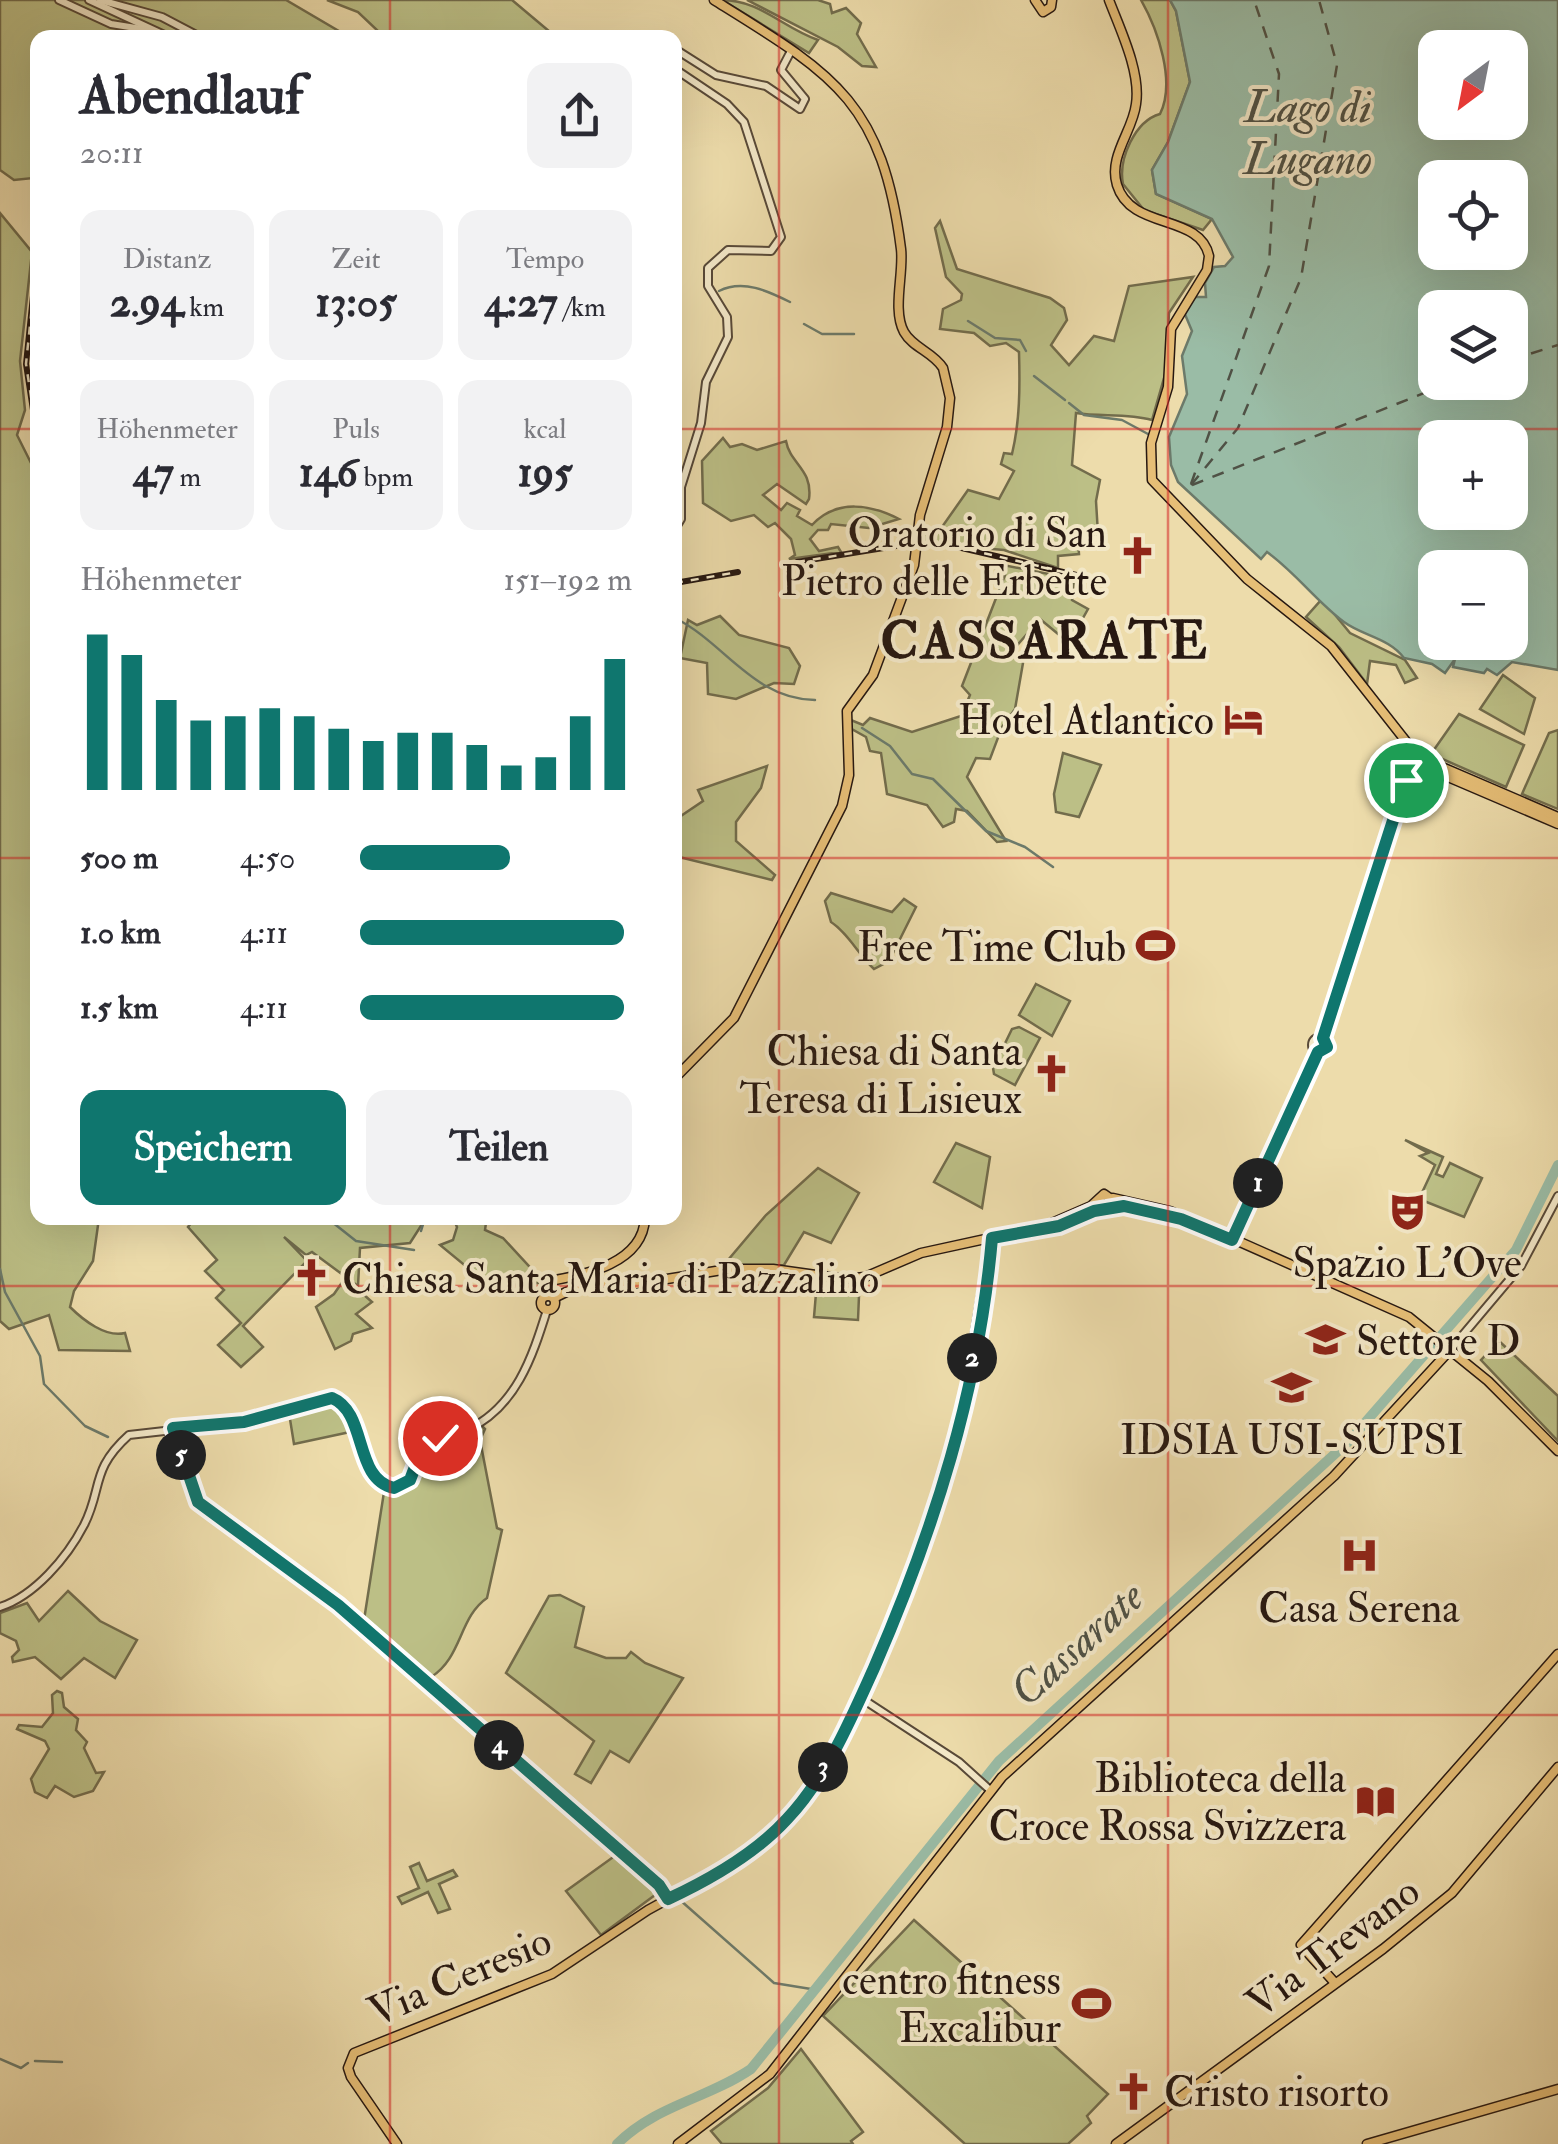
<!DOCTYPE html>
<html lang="de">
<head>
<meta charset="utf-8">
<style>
  body { margin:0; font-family:"IM FELL Double Pica",serif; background:#f2f2f3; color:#2b2b33; height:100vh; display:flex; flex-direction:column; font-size:38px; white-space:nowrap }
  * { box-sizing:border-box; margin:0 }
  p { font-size:32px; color:#7c7c81 }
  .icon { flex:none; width:55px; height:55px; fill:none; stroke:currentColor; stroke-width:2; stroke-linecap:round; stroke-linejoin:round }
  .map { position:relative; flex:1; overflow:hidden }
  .sheet { position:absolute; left:30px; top:30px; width:652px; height:1195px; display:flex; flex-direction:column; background:#fff; border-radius:20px; box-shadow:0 10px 40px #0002 }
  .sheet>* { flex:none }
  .needle { width:65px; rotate:212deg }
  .fabs { position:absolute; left:1418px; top:30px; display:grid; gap:20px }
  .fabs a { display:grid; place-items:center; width:110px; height:110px; border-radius:20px; background:#fff; box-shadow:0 10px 40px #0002; font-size:50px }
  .pin { position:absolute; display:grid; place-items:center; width:85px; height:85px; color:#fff; margin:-42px; border:5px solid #fff; border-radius:50%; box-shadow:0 2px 10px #0007 }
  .km { position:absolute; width:50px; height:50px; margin:-25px; border-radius:50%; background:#222; color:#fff; font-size:28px; line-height:50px; text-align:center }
  .round { display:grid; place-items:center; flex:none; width:105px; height:105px; border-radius:20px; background:#f2f2f3 }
  .summary { display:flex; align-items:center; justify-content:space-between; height:170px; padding:0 50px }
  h1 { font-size:55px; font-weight:800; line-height:75px }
  .figures { display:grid; grid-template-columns:repeat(3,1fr); gap:15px; height:170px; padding:10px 50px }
  .figures div { display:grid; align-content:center; border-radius:20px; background:#f2f2f3; text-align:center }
  .figures b { font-size:42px; font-weight:800 }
  .figures small { font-size:28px; font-weight:400 }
  .figures p { font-size:28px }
  .chart { height:280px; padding:20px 50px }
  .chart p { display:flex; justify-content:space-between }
  .chart svg { width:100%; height:180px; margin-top:10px; stroke:#0f766e; stroke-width:6 }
  .cta { display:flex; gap:20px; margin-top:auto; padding:20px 50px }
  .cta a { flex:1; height:115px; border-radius:20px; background:#0f766e; color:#fff; font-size:40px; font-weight:800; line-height:115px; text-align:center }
  .cta a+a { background:#f2f2f3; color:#2b2b33 }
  ul { padding:0 50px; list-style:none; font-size:32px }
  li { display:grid; grid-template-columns:160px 120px 1fr; align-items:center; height:75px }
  li i { height:25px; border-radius:12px; background:#0f766e }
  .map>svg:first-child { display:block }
  .green { fill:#bcbf86; stroke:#726c4c; stroke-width:2.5 }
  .water { fill:#9abca6; stroke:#6c7a6a; stroke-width:2.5; fill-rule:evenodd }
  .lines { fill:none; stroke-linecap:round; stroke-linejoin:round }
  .stream { stroke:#6c7a6a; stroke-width:2.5 }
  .river { stroke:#9abca6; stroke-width:10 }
  .ferry { stroke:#4f5145; stroke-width:2.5; stroke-dasharray:12 10; stroke-linecap:butt }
  .minor-casing { stroke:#584938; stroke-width:10 }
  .major-casing { stroke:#271811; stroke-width:11 }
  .minor { stroke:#f3e8c8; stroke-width:6 }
  .major { stroke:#e6be76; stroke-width:8 }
  .rail-casing { stroke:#271811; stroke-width:6 }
  .rail { stroke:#f3e8c8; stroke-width:2.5; stroke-dasharray:8; stroke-linecap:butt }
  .route-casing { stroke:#fff; stroke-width:20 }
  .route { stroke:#0f766e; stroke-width:12 }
  .grid { fill:none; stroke:#d62828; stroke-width:2.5; stroke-opacity:0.55 }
  .labels { text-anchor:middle; stroke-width:8; stroke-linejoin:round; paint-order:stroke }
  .poi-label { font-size:42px; fill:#271811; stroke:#f3e8c8; text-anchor:end }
  .street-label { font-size:42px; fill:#271811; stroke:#f3e8c8 }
  .water-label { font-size:45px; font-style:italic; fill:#4f5145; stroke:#f3e8c8 }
  .district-label { font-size:52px; font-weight:bold; letter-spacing:2.5px; fill:#271811; stroke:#f3e8c8 }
</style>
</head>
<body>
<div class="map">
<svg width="1558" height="2144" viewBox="0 0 1558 2144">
  <rect width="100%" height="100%" fill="#eddcab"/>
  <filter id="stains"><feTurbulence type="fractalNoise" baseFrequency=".002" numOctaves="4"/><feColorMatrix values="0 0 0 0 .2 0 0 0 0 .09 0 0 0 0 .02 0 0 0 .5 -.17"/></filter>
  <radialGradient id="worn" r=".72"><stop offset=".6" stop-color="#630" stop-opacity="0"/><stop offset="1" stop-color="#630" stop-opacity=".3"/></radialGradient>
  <g class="green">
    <polygon points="0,0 286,0 349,37 38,38 37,185 33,178 14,180 0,170"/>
    <polygon points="327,0 512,0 556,37 374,37 377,30 358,12"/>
    <path d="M722 0C760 0 783 28 818 40L809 53Z"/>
    <polygon points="747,0 818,0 830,4 832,13 846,8 861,23 857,34 876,67 862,66 838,47"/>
    <path d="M1141 0H1170L1176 11 1190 82 1168 142 1152 170 1156 194 1212 219 1203 230 1144 210 1123 184C1118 159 1135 121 1160 114 1176 82 1158 30 1141 0Z"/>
    <path d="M0 213 32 252 20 361 25 410 17 435 38 477V1218H99L93 1261 74 1291 70 1307C83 1320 106 1338 125 1333L130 1351 59 1350 49 1315 9 1329 0 1321Z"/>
    <path d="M940 221 957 269 1050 298 1064 308 1067 320 1051 345 1069 365 1094 336 1114 341 1129 286 1193 277 1169 313 1166 371 1152 420C1127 413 1101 417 1076 413L1072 465 1100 480 1096 501 1098 534 1078 540 1079 554 1058 556V568L1004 550 922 543 923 533 942 527 968 490 999 499 1014 471 1001 464 1004 453 1012 454C1020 421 1020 386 1019 352L1006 343 990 346 974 333 940 329 943 309 961 300 962 294 946 277 935 228Z"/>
    <path d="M723 438 730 447 742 444 757 450 786 441C790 464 813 469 809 499L806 504 777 484 763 495 781 510 787 503 800 510 797 516 812 525C837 498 872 505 899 519L869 528 831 524 828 530H818L810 539 819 551 838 547 841 552 789 559 795 555 791 539 775 523 768 527 754 515 731 521 703 503 702 461Z"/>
    <polygon points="983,561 1074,579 1072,600 1088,609 1069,643 1040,619 1014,649 1023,663 1015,709 1002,727 990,759 976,758 967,777 1006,841 997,842 967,811 956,809 954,822 943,827 927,805 887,794 881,753 870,751 866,737 850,728 851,720 863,725 870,718 912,732 961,716 970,695 962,686 1005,575"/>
    <polygon points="1322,599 1350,633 1405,660 1417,678 1405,683 1396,665 1370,661 1367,684 1339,647 1306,617"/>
    <polygon points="720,616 739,635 789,648 800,666 794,684 774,683 736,699 708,694 707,663 680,658 688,620 697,625"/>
    <polygon points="1503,675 1535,698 1524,734 1480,709"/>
    <polygon points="1459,714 1524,745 1506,787 1431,754"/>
    <polygon points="1558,730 1558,809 1522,794 1549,733"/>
    <polygon points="1063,753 1101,765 1079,817 1056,812 1054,794"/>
    <polygon points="767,766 761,788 736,822 736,841 775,875 772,880 675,856 675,820 703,801 698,790"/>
    <path d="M831 893 892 912 904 899 916 907 889 961 874 969C858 954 848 933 831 922L825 901Z"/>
    <polygon points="1036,984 1070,1001 1052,1036 1019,1015"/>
    <polygon points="1019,1027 1040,1038 1015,1085 994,1074 993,1068 1012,1029"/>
    <polygon points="1405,1140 1443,1157 1436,1174 1443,1177 1450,1163 1482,1178 1464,1217 1419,1199 1435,1165 1420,1156 1428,1153"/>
    <polygon points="956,1143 990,1157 982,1208 934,1182"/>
    <polygon points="818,1168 859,1193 831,1243 804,1232 784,1265 723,1266 766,1215"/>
    <polygon points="195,1218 426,1218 410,1243 360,1248 358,1286 312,1252 306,1255 284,1237 307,1261 243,1326 263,1347 241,1367 218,1345 241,1323 216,1298 224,1290 205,1271 217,1260 188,1227"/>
    <polygon points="453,1218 478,1218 486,1223 485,1230 503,1238 539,1277 540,1283 490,1286 440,1245 453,1240 457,1227"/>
    <polygon points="345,1278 372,1302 356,1314 372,1328 353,1334 351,1341 335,1349 316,1307 334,1294"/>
    <polygon points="816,1293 859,1296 858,1320 814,1317"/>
    <polygon points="1499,1341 1558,1396 1558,1441 1481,1360"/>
    <polygon points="330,1402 344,1410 350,1432 294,1444 289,1413"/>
    <path d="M482 1426 485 1429 480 1440 497 1528 502 1530 487 1598C459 1617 462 1658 431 1677L364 1620 384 1492 410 1488 429 1449Z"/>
    <polygon points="68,1591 100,1621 137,1640 115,1678 84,1658 61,1679 35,1657 13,1662 12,1657 19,1650 16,1641 0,1633 0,1613 27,1603 39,1621"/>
    <polygon points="560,1595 584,1607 575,1647 606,1658 626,1658 631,1652 645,1663 683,1678 629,1762 610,1751 591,1783 575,1774 594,1741 506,1673 549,1596"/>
    <polygon points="57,1691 62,1693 64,1707 78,1719 76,1730 87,1742 84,1748 96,1773 104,1772 93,1791 74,1797 55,1786 47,1798 35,1792 31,1779 49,1749 45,1741 17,1729 19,1725 42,1727 53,1713 52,1695"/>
    <polygon points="616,1855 652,1885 655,1895 601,1935 566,1891"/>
    <polygon points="419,1863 427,1881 453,1870 457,1876 439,1884 450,1909 438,1913 428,1892 402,1904 398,1897 419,1888 410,1867"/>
    <polygon points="914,1920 1108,2094 1087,2116 1091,2123 1068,2144 965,2144 823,2016"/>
    <polygon points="801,2049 863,2132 851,2141 853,2144 722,2144 711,2131 768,2088"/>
  </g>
  <path class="water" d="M1170 0H1558V670L1512 662 1497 675 1487 669 1484 673 1453 667 1455 659 1445 673 1432 664 1404 658C1389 638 1363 636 1344 622 1317 602 1296 573 1267 552L1261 559 1178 482 1171 465 1169 437 1187 394 1182 356 1192 331 1184 312 1195 297H1206L1205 283 1214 267 1225 266 1233 257 1212 219 1156 194 1152 170 1168 142 1190 82 1176 11ZM1435 48H1510V122H1435ZM1435 178H1510V252H1435ZM1435 308H1510V382H1435ZM1435 438H1510V512H1435ZM1435 568H1510V642H1435Z"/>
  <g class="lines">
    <g class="stream">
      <path d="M719 291C743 279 768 291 790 302"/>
      <polyline points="968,321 995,338 1020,340 1026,351"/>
      <polyline points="804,324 822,334 854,334"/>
      <polyline points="1034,376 1065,400"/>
      <polyline points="1069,403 1084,415 1122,420 1148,434"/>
      <path d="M675 618C725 643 753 699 815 700"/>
      <polyline points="862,728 890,746 912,774 933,779 986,831 1025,847 1053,867"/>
      <polyline points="327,1218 356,1241 414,1250"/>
      <polyline points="421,1231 425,1218"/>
      <polyline points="0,1269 5,1292 40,1356 44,1384 85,1426 108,1437"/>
      <polyline points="680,1900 774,1983 811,1989"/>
      <polyline points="0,2059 21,2068 28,2063"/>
      <polyline points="35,2061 62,2062"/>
    </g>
    <path class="river" d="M617 2144C656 2105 707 2099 751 2069L999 1761 1349 1441 1516 1250 1558 1165"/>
    <g class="ferry">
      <polyline points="1510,360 1558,345"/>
      <polyline points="1191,484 1269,266 1279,74 1254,0"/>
      <polyline points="1191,485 1238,428 1301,278 1337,65 1319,0"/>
      <polyline points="1192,485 1452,382"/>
    </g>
    <defs>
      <g id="minor">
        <polyline points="59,0 111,24 148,30 160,38"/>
        <polyline points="89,0 171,38"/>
        <polyline points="100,0 162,17 202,38"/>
        <polyline points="675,49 716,75 766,86 800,109 805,99 781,70 791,51"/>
        <polyline points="675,69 727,104 744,122 781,237 771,251 728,250 708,268 708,286 727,317 728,337 706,382 701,423 681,487 681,519 675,529"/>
        <circle cx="1320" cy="1045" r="8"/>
        <polyline points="1323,1038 1407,780 1420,759"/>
        <polyline points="1233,1240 1318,1052"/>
        <polyline points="1451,1349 1521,1266 1558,1196"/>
        <polyline points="173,1428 198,1502 338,1605 659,1885 668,1899"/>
        <path d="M0 1607C34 1596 67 1558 84 1525 103 1488 90 1470 129 1435L244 1422 332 1398C367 1412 355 1492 401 1487L409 1480 423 1446C437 1437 453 1436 467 1430 516 1407 532 1358 547 1310"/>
        <polyline points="861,1698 959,1762 990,1790"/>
      </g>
      <g id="major">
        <polyline points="1035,0 1043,12 1051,7 1052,0"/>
        <path d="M1109 0C1120 29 1141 72 1136 104 1133 131 1108 156 1117 185 1131 231 1200 213 1209 256L1207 270 1171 329 1168 387 1151 443 1152 480 1247 579 1331 646 1427 768 1558 824"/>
        <polyline points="1421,758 1558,817"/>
        <path d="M675 1078 734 1018 842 806 849 775 847 711 873 675 914 565 920 515 947 427 950 398 943 368C933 352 913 348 904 332 892 310 904 273 901 249 882 100 833 74 714 0"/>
        <polyline points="1113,1198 1170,1211 1409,1317 1488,1381 1558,1451"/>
        <polyline points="1113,1208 1134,1207 1177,1218"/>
        <polyline points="1049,1226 1101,1209"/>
        <circle cx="548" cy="1303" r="7"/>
        <path d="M546 1296 549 1281C586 1275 643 1263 645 1218"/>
        <polyline points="554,1298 587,1282 630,1285 728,1269 773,1269 845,1279 865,1277 921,1253 1045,1226 1091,1206 1104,1194 1114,1201 1107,1211 1097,1202"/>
        <polyline points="1335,1983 1301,1945 1558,1654"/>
        <polyline points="397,2144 351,2077 348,2068 354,2053 552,1974 648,1910 739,1860 790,1817 854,1711 937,1513 957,1442 991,1238"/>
        <polyline points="678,2144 770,2074 1002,1777 1334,1476 1451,1349"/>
        <polyline points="1116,2144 1383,1949 1452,1893 1558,1767"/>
        <polyline points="1367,2144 1558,2089"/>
      </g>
    </defs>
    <use href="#minor" class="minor-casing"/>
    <use href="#major" class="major-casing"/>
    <use href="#minor" class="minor"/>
    <use href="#major" class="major"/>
    <defs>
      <g id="rail">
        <polyline points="38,247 26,364 38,443"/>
        <polyline points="953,546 1052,569"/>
        <polyline points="797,562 896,546"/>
        <polyline points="1041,567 1094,579"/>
        <polyline points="675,583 738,572"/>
      </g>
    </defs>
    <use href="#rail" class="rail-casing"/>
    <use href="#rail" class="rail"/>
  </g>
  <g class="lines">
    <defs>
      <path id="route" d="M440 1438 423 1446 410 1480 394 1488C353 1479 368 1413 332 1398L244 1422 173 1428 198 1502 338 1605 659 1885 668 1899C711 1879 755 1854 787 1819 826 1778 851 1719 874 1668 934 1530 979 1389 992 1238L1059 1226 1094 1211 1124 1206 1181 1219 1232 1240 1318 1052 1327 1047 1323 1038 1406 780"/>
    </defs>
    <use href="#route" class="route-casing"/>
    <use href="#route" class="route"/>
  </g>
  <path class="grid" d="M390 0V38M779 0V2144M1168 0V2144M0 429H38M675 429H1558M0 858H38M675 858H1558M390 1218V2144M0 1286H1558M0 1715H1558"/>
  <defs>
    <symbol id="church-bare" viewBox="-9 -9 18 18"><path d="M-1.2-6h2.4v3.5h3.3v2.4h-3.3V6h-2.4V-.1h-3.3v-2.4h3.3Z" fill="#8f2418" stroke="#f3e8c8" stroke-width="2.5" paint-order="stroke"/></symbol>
    <symbol id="hotel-bare" viewBox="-9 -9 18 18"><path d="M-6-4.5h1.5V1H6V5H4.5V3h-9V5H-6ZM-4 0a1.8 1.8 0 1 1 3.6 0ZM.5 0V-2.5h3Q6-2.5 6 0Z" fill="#8f2418" stroke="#f3e8c8" stroke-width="2.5" paint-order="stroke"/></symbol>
    <symbol id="stadium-bare" viewBox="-9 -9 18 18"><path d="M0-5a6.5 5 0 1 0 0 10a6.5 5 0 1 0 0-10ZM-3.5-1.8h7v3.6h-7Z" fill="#8f2418" stroke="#f3e8c8" stroke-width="2.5" paint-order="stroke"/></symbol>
    <symbol id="theatre-bare" viewBox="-9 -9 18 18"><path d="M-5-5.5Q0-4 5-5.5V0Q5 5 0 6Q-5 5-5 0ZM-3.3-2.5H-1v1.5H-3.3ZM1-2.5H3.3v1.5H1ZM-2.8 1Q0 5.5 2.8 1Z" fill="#8f2418" stroke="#f3e8c8" stroke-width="2.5" paint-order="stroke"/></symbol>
    <symbol id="university-bare" viewBox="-9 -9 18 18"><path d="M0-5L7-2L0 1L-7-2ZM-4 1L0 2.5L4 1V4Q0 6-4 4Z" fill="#8f2418" stroke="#f3e8c8" stroke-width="2.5" paint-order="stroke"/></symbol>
    <symbol id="hospital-bare" viewBox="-9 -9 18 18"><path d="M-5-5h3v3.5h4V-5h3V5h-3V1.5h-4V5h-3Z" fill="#8f2418" stroke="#f3e8c8" stroke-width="2.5" paint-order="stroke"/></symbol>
    <symbol id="library-bare" viewBox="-9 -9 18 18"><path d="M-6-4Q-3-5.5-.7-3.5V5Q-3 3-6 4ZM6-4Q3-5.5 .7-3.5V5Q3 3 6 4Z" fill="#8f2418" stroke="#f3e8c8" stroke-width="2.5" paint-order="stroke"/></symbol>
  </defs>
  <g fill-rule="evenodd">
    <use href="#church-bare" x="1110" y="528" width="55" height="55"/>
    <use href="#hotel-bare" x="1216" y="692" width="55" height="55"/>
    <use href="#stadium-bare" x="1128" y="918" width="55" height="55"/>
    <use href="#church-bare" x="1024" y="1046" width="55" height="55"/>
    <use href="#theatre-bare" x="1380" y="1184" width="55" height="55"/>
    <use href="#church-bare" x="284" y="1250" width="55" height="55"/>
    <use href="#university-bare" x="1298" y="1312" width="55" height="55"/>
    <use href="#university-bare" x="1264" y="1360" width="55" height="55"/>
    <use href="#hospital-bare" x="1332" y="1528" width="55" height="55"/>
    <use href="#library-bare" x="1348" y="1774" width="55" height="55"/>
    <use href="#stadium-bare" x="1064" y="1976" width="55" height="55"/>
    <use href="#church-bare" x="1106" y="2064" width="55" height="55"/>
  </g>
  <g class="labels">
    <g class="poi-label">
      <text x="1107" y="547">Oratorio di San<tspan x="1107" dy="48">Pietro delle Erbette</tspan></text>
      <text x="1214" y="734">Hotel Atlantico</text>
      <text x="1126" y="961">Free Time Club</text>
      <text x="1022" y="1065">Chiesa di Santa<tspan x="1022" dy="48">Teresa di Lisieux</tspan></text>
      <text x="1407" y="1277" text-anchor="middle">Spazio L'Ove</text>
      <text x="342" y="1293" text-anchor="start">Chiesa Santa Maria di Pazzalino</text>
      <text x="1356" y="1355" text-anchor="start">Settore D</text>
      <text x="1292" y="1454" text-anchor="middle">IDSIA USI-SUPSI</text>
      <text x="1359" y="1622" text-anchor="middle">Casa Serena</text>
      <text x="1346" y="1792">Biblioteca della<tspan x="1346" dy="48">Croce Rossa Svizzera</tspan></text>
      <text x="1061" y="1994">centro fitness<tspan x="1061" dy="48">Excalibur</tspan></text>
      <text x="1164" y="2106" text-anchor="start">Cristo risorto</text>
    </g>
    <g class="street-label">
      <text transform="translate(1332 1946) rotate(-37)" y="15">Via Trevano</text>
      <text transform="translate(459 1975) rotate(-23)" y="15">Via Ceresio</text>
    </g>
    <g class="water-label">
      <text x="1308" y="122">Lago di<tspan x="1308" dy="52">Lugano</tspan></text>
      <text transform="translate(1076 1643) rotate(-42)" y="16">Cassarate</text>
    </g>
    <g class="district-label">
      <text x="1045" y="658">CASSARATE</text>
    </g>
  </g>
  <rect width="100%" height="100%" filter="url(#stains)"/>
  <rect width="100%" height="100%" fill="url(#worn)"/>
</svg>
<div class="fabs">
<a><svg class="needle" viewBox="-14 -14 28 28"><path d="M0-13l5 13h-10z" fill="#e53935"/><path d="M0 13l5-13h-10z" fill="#7c7c81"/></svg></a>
<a><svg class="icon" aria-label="locate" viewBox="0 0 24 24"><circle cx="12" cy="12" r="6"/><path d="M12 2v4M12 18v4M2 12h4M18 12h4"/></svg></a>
<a><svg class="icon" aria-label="layers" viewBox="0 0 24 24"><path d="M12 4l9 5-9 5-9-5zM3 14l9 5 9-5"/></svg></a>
<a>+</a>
<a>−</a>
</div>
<div class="pin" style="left:1406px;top:780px;background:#1e9e55"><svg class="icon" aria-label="arrive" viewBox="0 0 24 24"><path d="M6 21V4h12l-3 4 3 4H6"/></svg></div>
<div class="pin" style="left:440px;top:1438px;background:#d93025"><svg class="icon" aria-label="check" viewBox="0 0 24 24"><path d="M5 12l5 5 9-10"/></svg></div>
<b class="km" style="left:1258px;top:1183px">1</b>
<b class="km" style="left:972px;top:1358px">2</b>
<b class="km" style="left:823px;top:1767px">3</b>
<b class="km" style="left:499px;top:1745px">4</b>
<b class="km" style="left:181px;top:1455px">5</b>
<section class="sheet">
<div class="summary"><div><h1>Abendlauf</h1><p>20:11</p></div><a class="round"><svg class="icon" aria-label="share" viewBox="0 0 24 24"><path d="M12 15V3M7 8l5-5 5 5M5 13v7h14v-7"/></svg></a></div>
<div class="figures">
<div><p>Distanz</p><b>2.94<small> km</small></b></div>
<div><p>Zeit</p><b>13:05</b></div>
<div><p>Tempo</p><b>4:27<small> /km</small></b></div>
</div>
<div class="figures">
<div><p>Höhenmeter</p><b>47<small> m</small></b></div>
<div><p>Puls</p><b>146<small> bpm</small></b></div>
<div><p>kcal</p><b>195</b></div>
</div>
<div class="chart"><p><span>Höhenmeter</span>151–192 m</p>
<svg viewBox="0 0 160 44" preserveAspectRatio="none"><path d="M5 44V6M15 44V11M25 44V22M35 44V27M45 44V26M55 44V24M65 44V26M75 44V29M85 44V32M95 44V30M105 44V30M115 44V33M125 44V38M135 44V36M145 44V26M155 44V12"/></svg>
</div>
<ul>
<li><b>500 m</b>4:50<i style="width:55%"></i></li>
<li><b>1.0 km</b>4:11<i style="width:97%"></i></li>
<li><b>1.5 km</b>4:11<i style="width:97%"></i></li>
</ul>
<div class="cta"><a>Speichern</a><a>Teilen</a></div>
</section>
</div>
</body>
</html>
